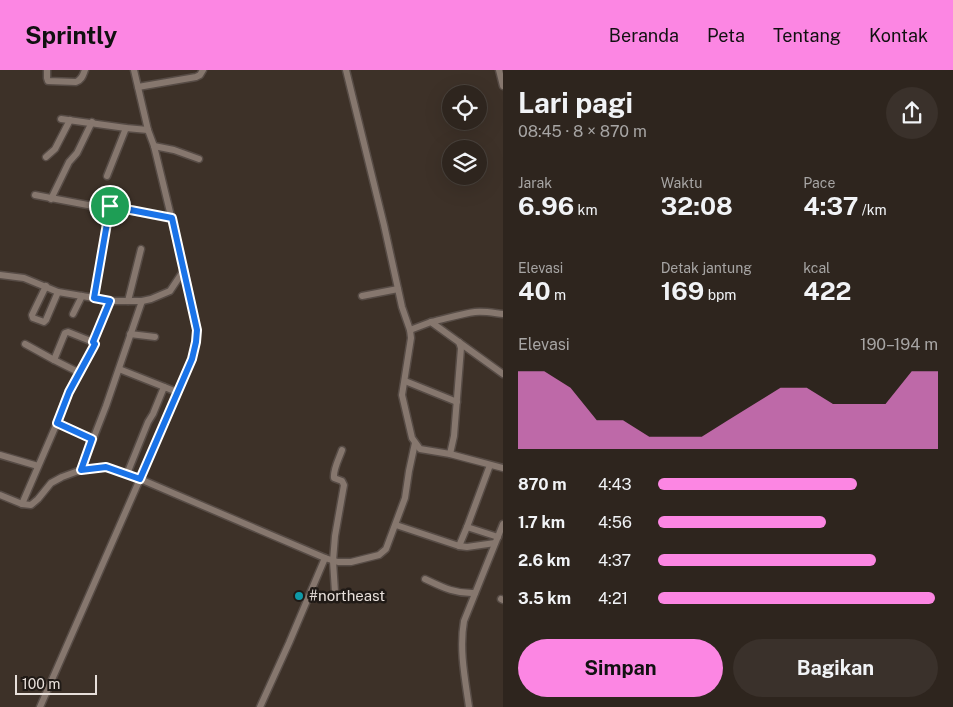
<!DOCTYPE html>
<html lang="id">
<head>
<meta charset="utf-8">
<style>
  body { margin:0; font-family:"Public Sans",sans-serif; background:#3a312b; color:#f1f3f6; height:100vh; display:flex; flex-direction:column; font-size:19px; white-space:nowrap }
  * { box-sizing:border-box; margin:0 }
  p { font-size:16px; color:#a7a5a4 }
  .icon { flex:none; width:28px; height:28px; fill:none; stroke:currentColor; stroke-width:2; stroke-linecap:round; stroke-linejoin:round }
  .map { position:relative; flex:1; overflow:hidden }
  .panel { display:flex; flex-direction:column; background:#2e251e; width:450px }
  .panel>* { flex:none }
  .buttons { position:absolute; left:442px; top:15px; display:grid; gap:10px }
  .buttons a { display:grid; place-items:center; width:45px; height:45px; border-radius:50%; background:#2e251e; box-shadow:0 5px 20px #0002,0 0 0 1px #49423c; font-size:25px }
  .scale { position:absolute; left:15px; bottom:12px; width:82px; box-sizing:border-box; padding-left:5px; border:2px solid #e8e0db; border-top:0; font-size:14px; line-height:18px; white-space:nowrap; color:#e8e0db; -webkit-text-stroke:4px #201a16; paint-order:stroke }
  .pin { position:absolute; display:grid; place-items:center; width:42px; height:42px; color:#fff; margin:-21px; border:2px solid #fff; border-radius:50%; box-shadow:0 1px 5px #0007 }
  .round { display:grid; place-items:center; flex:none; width:52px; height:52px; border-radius:26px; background:#3a312b }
  .overview { display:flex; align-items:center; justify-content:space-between; height:85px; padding:0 15px }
  h1 { font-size:28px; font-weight:700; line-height:38px }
  .metrics { display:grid; grid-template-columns:repeat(3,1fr); gap:8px; height:85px; padding:5px 15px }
  .metrics div { display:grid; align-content:center }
  .metrics b { font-size:25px; font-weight:700 }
  .metrics small { font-size:14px; font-weight:400 }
  .metrics p { font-size:14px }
  .chart { height:140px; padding:10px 15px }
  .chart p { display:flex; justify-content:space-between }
  .chart svg { width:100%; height:90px; margin-top:5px; fill:#fc86e3; opacity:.7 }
  .primary-button { display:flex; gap:10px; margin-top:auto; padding:10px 15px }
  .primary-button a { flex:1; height:58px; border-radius:30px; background:#fc86e3; color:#111; font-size:20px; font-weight:700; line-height:58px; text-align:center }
  .primary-button a+a { background:#3a312b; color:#f1f3f6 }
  ul { padding:0 15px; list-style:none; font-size:16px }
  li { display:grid; grid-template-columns:80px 60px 1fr; align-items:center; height:38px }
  li i { height:12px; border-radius:6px; background:#fc86e3 }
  header { display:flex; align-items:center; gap:30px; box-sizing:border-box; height:70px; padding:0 25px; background:#fc86e3; color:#111 }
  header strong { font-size:24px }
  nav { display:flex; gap:28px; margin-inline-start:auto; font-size:18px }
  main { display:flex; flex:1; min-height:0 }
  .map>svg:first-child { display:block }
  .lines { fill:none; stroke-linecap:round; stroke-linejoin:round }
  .minor-casing { stroke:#574c46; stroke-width:9 }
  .minor { stroke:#86776e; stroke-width:6 }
  .route-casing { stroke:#fff; stroke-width:10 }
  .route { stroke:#1a73e8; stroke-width:6 }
  .culture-dot { fill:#0f9aa8; stroke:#201a16; stroke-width:2 }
  .labels { text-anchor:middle; stroke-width:5; stroke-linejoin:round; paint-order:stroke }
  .poi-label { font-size:15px; fill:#e8e0db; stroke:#201a16; text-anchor:start }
</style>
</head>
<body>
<header>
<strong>Sprintly</strong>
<nav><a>Beranda</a><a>Peta</a><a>Tentang</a><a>Kontak</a></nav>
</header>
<main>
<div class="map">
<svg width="503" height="637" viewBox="0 0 503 637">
  <rect width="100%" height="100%" fill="#3d3128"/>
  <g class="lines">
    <defs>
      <g id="minor">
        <path d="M47 0V8L48 11 76 12C82 10 83 5 85 0"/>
        <polyline points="346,0 384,155 402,237 410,260 411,268 402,325 412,368 420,379 450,384 503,398"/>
        <polyline points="499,0 503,16"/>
        <polyline points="138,17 196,7 200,5 203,0"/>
        <polyline points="61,49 126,58 148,60"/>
        <polyline points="154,76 174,80 199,89"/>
        <polyline points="46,87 55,79 70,50"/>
        <polyline points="107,106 126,58"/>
        <polyline points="35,125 93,136 110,136 172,149"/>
        <polyline points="51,129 69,92 77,83 92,52"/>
        <polyline points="0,205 24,208 58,222 94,228 111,231 142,231 151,229 170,221 184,200"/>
        <polyline points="46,216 32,245 33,248 44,252 46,250 58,222"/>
        <polyline points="362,226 398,219"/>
        <polyline points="94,228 110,136"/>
        <polyline points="128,231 141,179"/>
        <polyline points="73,244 82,226"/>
        <path d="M431 252C445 249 460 244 475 242 484 241 494 243 503 244"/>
        <polyline points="410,260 431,252 503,304"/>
        <polyline points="130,264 155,267"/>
        <polyline points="25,274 54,290 80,303"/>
        <polyline points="54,290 65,263 68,262 93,272"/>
        <polyline points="119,299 177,322"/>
        <polyline points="405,311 457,332"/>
        <polyline points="57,353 93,369"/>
        <polyline points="450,384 454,366 461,278 459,272"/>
        <polyline points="0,385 38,396"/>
        <polyline points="81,400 106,336 142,231"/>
        <polyline points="127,404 148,352 153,344 164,317"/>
        <polyline points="0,425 22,434 31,435 38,429 51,413 62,407 81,400 106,397 140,409 325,488 338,492 351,492 379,485 386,479 405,428 409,401 415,373"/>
        <polyline points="22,434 57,353 69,322 94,276 95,274 93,272 111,231"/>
        <polyline points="396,455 459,476 467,477 495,473"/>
        <polyline points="467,457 498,467"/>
        <polyline points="459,476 467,457 490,395"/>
        <path d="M425 509C442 517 455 524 475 523"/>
        <path d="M335 522 333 491 335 466 344 415 342 411 334 408C333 399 339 389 342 380"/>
        <polyline points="501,529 503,530"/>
        <polyline points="40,637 140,409 192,289 196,272 197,260 184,200 154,76 148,60 134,0"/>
        <polyline points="260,637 289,573 325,488"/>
        <path d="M469 637C465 609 459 579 464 551L503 454"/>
      </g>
    </defs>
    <use href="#minor" class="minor-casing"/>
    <use href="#minor" class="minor"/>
  </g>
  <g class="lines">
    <defs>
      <polygon id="route" points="110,136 172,148 197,260 196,272 192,289 140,409 106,397 81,400 92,369 57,353 69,322 94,276 95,274 93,272 110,231 94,228"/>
    </defs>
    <use href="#route" class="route-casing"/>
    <use href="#route" class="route"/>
  </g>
  <circle class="culture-dot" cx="299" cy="526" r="5"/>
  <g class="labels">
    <g class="poi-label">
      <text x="309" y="531">#northeast</text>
    </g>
  </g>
</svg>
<div class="buttons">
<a><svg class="icon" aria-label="locate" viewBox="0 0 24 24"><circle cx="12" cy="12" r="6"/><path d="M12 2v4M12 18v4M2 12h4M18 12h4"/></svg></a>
<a><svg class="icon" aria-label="layers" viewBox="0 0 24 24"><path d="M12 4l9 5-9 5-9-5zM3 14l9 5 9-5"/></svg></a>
</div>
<div class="scale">100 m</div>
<div class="pin" style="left:110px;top:136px;background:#1e9e55"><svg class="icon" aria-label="arrive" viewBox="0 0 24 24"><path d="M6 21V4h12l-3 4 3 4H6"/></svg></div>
</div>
<section class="panel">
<div class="overview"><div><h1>Lari pagi</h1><p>08:45 · 8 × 870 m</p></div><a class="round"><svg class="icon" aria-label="share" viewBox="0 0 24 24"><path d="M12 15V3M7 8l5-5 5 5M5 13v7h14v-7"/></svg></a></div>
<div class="metrics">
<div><p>Jarak</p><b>6.96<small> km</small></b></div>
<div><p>Waktu</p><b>32:08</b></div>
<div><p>Pace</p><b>4:37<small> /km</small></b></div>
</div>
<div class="metrics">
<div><p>Elevasi</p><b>40<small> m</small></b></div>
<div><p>Detak jantung</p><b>169<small> bpm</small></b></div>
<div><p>kcal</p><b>422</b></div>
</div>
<div class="chart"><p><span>Elevasi</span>190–194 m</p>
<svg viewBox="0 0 160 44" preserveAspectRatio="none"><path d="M0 44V6L10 6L20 14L30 30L40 30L50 38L60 38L70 38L80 30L90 22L100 14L110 14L120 22L130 22L140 22L150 6L160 6V44z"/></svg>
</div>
<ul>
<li><b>870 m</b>4:43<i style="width:71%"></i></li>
<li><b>1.7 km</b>4:56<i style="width:60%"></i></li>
<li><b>2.6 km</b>4:37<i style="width:78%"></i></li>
<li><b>3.5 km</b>4:21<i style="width:99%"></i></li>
</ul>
<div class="primary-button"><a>Simpan</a><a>Bagikan</a></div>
</section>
</main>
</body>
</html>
